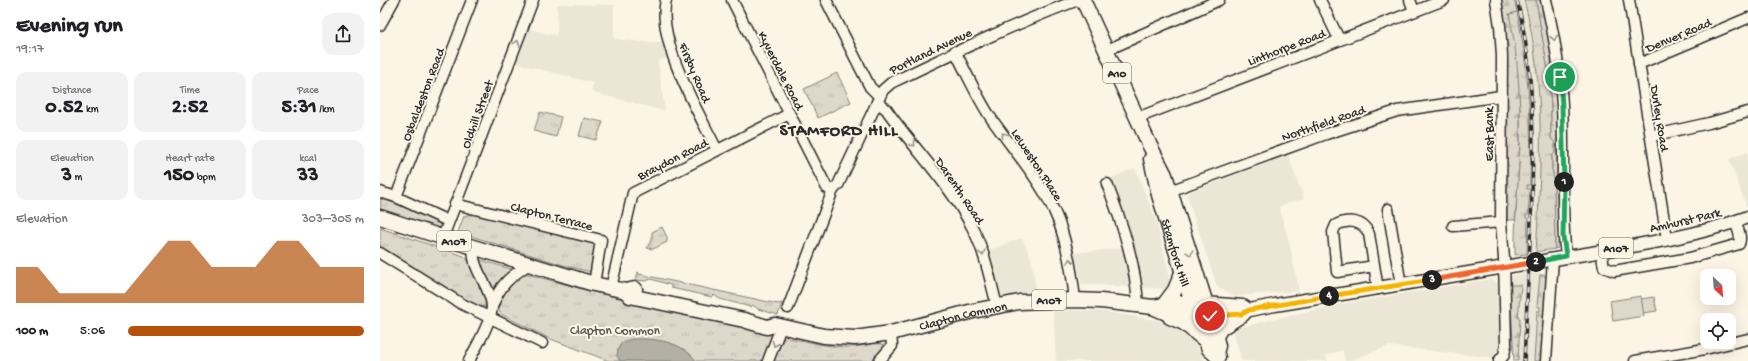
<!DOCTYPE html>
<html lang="en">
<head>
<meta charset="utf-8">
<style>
  body { margin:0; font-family:"Gochi Hand",sans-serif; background:#f2f2f2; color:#202124; height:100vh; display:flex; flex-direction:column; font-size:15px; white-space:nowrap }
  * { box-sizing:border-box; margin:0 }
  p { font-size:13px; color:#757577 }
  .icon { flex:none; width:22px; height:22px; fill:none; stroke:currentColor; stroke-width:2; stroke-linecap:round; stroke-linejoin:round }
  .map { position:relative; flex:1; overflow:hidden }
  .details { display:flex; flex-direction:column; background:#fff; width:380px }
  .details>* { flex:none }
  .needle { width:26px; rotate:154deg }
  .tools { position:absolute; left:1320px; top:269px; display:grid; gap:8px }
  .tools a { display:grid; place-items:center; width:36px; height:36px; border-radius:8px; background:#fff; box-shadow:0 4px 16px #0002; font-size:20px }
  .pin { position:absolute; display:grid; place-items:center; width:34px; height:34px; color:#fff; margin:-17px; border:2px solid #fff; border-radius:50%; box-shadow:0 1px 4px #0007 }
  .km { position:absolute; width:20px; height:20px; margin:-10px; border-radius:50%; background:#222; color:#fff; font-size:11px; line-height:20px; text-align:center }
  .round { display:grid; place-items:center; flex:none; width:42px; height:42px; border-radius:12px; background:#f2f2f2 }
  .head { display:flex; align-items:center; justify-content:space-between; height:68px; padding:0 16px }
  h1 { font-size:22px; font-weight:700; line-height:30px }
  .metrics { display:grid; grid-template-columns:repeat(3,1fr); gap:6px; height:68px; padding:4px 16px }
  .metrics div { display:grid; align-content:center; border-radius:10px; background:#f2f2f2; text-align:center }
  .metrics b { font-size:20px; font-weight:700 }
  .metrics small { font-size:11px; font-weight:400 }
  .metrics p { font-size:11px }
  .chart { height:112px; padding:8px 16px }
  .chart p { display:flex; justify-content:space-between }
  .chart svg { width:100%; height:72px; margin-top:4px; fill:#b45309; opacity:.7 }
  ul { padding:0 16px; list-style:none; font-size:13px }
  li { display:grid; grid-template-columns:64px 48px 1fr; align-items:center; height:30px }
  li i { height:10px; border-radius:5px; background:#b45309 }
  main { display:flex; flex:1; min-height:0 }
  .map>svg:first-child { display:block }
  .built { fill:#ece6d7 }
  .grass { fill:url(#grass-tufts); stroke:#84827a }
  .forest { fill:url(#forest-firs); stroke:#84827a }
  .garden { fill:#ded8ca; stroke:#84827a }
  .water { fill:#b4b0a5; stroke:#7d7b74 }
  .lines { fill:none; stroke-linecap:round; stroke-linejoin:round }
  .minor-casing { stroke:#2b2b2b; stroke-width:13 }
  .major-casing { stroke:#2b2b2b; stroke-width:15 }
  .highway-casing { stroke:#2b2b2b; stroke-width:17 }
  .minor { stroke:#fcf5e5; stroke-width:10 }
  .major { stroke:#fcf5e5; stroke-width:12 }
  .highway { stroke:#fcf5e5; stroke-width:14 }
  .rail-casing { stroke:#2b2b2b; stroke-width:3.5 }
  .rail { stroke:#fcf5e5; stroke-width:2; stroke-dasharray:6; stroke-linecap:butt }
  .major-bridge-casing { stroke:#2b2b2b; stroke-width:15; stroke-linecap:butt }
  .major-bridge { stroke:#fcf5e5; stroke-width:12 }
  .oneway { stroke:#949088 }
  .split-1-casing { stroke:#fff; stroke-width:8 }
  .split-2-casing { stroke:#fff; stroke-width:8 }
  .split-3-casing { stroke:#fff; stroke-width:8 }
  .split-4-casing { stroke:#fff; stroke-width:8 }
  .split-5-casing { stroke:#fff; stroke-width:8 }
  .split-1 { stroke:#22a559; stroke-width:5 }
  .split-2 { stroke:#22a559; stroke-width:5 }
  .split-3 { stroke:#f0652b; stroke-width:5 }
  .split-4 { stroke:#f5b400; stroke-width:5 }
  .split-5 { stroke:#f5b400; stroke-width:5 }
  .labels { text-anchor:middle; stroke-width:4; stroke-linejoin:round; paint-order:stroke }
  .shield { fill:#fcf5e5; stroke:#6a6863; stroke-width:1 }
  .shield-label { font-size:12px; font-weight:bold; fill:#2b2b2b }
  .street-label { font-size:13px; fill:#2b2b2b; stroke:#fcf5e5 }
  .park-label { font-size:13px; fill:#585653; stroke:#fcf5e5 }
  .district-label { font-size:17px; font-weight:bold; letter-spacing:1px; fill:#2b2b2b; stroke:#fcf5e5 }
</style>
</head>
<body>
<main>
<section class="details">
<div class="head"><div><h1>Evening run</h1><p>19:17</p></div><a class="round"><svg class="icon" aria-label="share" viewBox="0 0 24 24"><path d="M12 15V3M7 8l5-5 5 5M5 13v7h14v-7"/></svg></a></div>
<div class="metrics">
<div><p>Distance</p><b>0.52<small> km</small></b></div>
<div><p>Time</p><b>2:52</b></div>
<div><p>Pace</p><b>5:31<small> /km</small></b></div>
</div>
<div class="metrics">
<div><p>Elevation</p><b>3<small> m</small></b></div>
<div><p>Heart rate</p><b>150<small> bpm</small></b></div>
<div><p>kcal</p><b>33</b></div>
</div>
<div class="chart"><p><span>Elevation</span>303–305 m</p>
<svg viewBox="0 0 160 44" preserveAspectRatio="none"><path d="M0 44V22L10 22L20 38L30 38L40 38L50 38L60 22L70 6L80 6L90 22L100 22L110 22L120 6L130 6L140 22L150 22L160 22V44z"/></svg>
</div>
<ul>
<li><b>100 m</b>5:06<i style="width:100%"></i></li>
</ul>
</section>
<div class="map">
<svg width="1368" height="361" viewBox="0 0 1368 361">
  <defs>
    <pattern id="grass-tufts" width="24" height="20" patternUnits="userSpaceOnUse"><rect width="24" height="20" fill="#ded8ca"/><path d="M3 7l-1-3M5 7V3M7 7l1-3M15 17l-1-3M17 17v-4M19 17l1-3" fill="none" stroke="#bfbaae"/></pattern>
    <pattern id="forest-firs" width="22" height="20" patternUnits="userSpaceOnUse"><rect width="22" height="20" fill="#ded8ca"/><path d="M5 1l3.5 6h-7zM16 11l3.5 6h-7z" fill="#bfbaae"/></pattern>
  </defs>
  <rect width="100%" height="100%" fill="#fcf5e5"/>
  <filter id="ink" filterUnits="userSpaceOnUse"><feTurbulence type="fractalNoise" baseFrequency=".025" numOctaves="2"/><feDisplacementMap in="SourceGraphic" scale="8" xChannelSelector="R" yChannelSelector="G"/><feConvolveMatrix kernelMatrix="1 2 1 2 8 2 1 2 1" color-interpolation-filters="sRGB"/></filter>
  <g filter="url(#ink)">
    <g class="built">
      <polygon points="1134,0 1144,0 1146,8 1156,64 1161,121 1160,175 1154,271 1161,270 1157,306 1160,306 1160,311 1157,311 1154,361 1138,361 1140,318 1138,318 1141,285 1130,285 1129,279 1132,276 1146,272 1148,218 1146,218 1146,215 1148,215 1149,189 1147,189 1147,185 1149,185 1151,150 1148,77 1142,34"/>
      <polygon points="177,4 234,5 234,39 275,43 283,41 288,58 278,61 285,111 211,92 213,83 136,63 149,28 163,33 177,35"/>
      <polygon points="1368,152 1368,206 1366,206 1349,159"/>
      <polygon points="908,155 924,199 911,202 899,207 910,246 919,291 854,296 837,286 807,196 809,192"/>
      <polygon points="755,168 776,220 790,279 789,286 785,289 701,284 695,253 743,248 749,245 742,219 729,179"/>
      <polygon points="642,238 651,258 656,291 620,296 609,250"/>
      <polygon points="1112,279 1118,283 1123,342 1120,351 1115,358 1008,346 969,361 965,361 963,350 945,356 948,361 862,361 852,329 955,305"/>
      <polygon points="673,310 720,311 788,322 799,326 812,337 825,361 676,361"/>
    </g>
    <g class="grass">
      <path d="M1144 0H1156L1169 76 1171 108V138L1175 143V153L1172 156V169L1174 177 1175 249 1156 252C1161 168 1166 83 1144 0Z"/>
      <path d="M1137 12C1149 69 1152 127 1150 185H1147V189H1150L1148 215H1146V218H1148L1147 254 1135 255C1134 206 1142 157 1140 108 1138 77 1133 45 1129 14Z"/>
      <polygon points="457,73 471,102 438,118 424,89"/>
      <polygon points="160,112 181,117 176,137 154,131"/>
      <polygon points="204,118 223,122 216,140 199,136"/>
      <polygon points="1,198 39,213 60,224 58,229 0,211"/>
      <polygon points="90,214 149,226 215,244 211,272 183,265 78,232 84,216"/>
      <polygon points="282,227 287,237 287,242 273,249 267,248 272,240 272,232"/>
      <path d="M0 228 84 256C92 263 107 295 105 306L101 308 85 300 0 246Z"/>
      <polygon points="100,260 104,261 134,270 113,292"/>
      <polygon points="258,272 259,274 398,304 402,303 398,315 378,309 373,305 371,307 340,299 334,295 332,297 291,288 291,285 271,279 266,281 256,280"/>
      <path d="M144 273 206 290 390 333 392 338 383 361H229L168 338 121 314C109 298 133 282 144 273Z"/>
      <polygon points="1274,297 1277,311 1263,313 1261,299"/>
      <path d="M404 338C427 340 448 348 471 347 480 347 497 341 504 345L503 349 492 361H392Z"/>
    </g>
    <g class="forest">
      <path d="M1120 0H1134L1137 12 1129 14C1144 82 1141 152 1135 220H1127L1126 41 1125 25Z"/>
      <polygon points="1156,0 1162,0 1176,81 1178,248 1175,249 1174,177 1172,169 1172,156 1175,153 1175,143 1171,138 1171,108 1169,76"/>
      <polygon points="1160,275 1165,275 1165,277 1169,278 1160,361 1154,361 1157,311 1160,311 1160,307 1157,306"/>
      <polygon points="1130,285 1141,285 1138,318 1140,318 1138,361 1134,361"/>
    </g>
    <polygon class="garden" points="1261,296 1264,316 1233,321 1230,301"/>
    <path class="water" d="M252 339C274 338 302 341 316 361H240L237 356C238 345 241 341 252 339Z"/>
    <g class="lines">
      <defs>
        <g id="minor">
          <path d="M286 0C276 41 319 113 337 150"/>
          <polyline points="352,0 444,182 447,188 453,190"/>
          <polyline points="446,0 490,87 499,96"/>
          <polyline points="940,0 959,39"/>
          <polyline points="1030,0 1034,11"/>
          <polyline points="1116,0 1120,26 1122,56 1121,222 1124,258 1126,345 1124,355 1119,361"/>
          <path d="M1166 0C1174 35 1180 70 1182 105 1185 155 1180 207 1186 256"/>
          <polyline points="1249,0 1287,239"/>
          <polyline points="0,25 14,0"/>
          <polyline points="727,50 839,0"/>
          <path d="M575 51C587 74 597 97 611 118 634 151 663 182 678 220 688 246 692 272 695 300"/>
          <polyline points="1259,64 1368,18"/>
          <path d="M497 102 506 109C534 149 570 184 592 227 605 251 610 280 617 306"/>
          <polyline points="757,118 1064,0"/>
          <polyline points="1271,136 1329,123 1368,112"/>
          <path d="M727 184C742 223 756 264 758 306"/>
          <polyline points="0,192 16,197 68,221"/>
          <polyline points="784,193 946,134 1017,111 1121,96"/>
          <polyline points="16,197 92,0"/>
          <polyline points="75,204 221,240 214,284"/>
          <polyline points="1008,209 1021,285"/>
          <polyline points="1073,226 1121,222"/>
          <polyline points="63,237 153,0"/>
          <path d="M1221 251 1224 267 1234 271 1310 258 1359 244C1362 237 1358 229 1355 222"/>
          <polyline points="0,253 80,303 162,343"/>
          <path d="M994 266 957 272 953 232 956 225C968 219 983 220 989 234L998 289"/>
          <polyline points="231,288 253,193 409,114"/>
          <path d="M112 307C120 284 130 277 149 264"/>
          <path d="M408 308 453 190 458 185 503 90 511 83C573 53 634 24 698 0"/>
          <path d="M89 361C96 347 112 321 112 306 111 286 90 268 94 248"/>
          <polyline points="388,361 401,327"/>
          <polyline points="499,361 512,346 511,333"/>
          <polyline points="1166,361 1173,259"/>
          <polyline points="1255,361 1325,349 1368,339"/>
        </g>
        <g id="major">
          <path d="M1158 262C1228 249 1301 242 1368 217"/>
          <polyline points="825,303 863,306 869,310"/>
          <polyline points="829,316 863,314 869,310 895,305 1143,264"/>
        </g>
        <g id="highway">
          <polyline points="703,0 770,146 785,175 834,329 838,346 836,353"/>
          <path id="s1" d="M771 159 779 195 812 303 829 349 838 357"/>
          <polyline points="0,217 83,244 214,284 246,291 255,289"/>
          <path id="s2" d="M246 291 250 296 364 320 387 327 395 325 444 336 475 338 511 333 593 311 639 302 695 300 721 301 773 307 799 303H825"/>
          <polyline points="783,306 795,290 802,273"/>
          <path d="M775 308C790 316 808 317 825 316"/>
          <polyline points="790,317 804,323 826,341"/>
          <polyline points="836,336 841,328 863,314"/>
        </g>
      </defs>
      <use href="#minor" class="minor-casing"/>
      <use href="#major" class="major-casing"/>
      <use href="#highway" class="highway-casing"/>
      <use href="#minor" class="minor"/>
      <use href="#major" class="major"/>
      <use href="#highway" class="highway"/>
      <defs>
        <path id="rail" d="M1137 0C1157 80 1154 160 1150 242 1148 282 1146 321 1144 361"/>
      </defs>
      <use href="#rail" class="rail-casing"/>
      <use href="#rail" class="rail"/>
      <defs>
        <polyline id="major-bridge" points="1143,264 1158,262"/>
      </defs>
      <use href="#major-bridge" class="major-bridge-casing"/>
      <use href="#major-bridge" class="major-bridge"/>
    </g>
    <defs><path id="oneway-chevron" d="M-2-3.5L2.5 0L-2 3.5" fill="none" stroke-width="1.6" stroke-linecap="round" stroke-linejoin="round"/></defs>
    <g class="oneway">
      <use href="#oneway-chevron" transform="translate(1174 38) rotate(80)"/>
      <use href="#oneway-chevron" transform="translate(137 43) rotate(-70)"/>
      <use href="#oneway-chevron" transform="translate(624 135) rotate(-126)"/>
      <use href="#oneway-chevron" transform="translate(533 144) rotate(52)"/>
      <use href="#oneway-chevron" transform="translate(602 253) rotate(73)"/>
      <use href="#oneway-chevron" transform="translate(810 253) rotate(73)"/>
      <use href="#oneway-chevron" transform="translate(690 261) rotate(-100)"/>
      <use href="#oneway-chevron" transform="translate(395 344) rotate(112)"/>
    </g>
  </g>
  <g class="lines" filter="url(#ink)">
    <defs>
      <polyline id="split-1" points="1180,77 1182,106 1184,182"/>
      <polyline id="split-2" points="1156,262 1186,256 1183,236 1184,182"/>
      <polyline id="split-3" points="1052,280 1156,262"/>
      <polyline id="split-4" points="949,296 1052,280"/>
      <polyline id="split-5" points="830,316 862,314 869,310 949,296"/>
    </defs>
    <use href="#split-1" class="split-1-casing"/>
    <use href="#split-2" class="split-2-casing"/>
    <use href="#split-3" class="split-3-casing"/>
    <use href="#split-4" class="split-4-casing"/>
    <use href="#split-5" class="split-5-casing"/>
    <use href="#split-1" class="split-1"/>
    <use href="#split-2" class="split-2"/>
    <use href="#split-3" class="split-3"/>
    <use href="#split-4" class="split-4"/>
    <use href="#split-5" class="split-5"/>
  </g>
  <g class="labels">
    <g class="shield">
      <rect x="723" y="63" width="28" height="20" rx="3"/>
      <rect x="57" y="231" width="34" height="20" rx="3"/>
      <rect x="1219" y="238" width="34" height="20" rx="3"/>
      <rect x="652" y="290" width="34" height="20" rx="3"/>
    </g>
    <g class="shield-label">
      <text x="737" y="77">A10</text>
      <text x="74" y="245">A107</text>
      <text x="1236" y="252">A107</text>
      <text x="669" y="304">A107</text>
    </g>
    <g class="street-label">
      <text transform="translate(1298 34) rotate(-23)" y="5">Denver Road</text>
      <text transform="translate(906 46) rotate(-21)" y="5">Linthorpe Road</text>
      <text transform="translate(550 50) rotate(-26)" y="5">Portland Avenue</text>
      <text transform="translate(402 70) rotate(63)" y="5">Kyverdale Road</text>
      <text transform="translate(316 72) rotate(67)" y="5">Firsby Road</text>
      <text transform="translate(42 94) rotate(-69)" y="5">Osbaldeston Road</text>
      <text transform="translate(96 114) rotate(-70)" y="5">Oldhill Street</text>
      <text transform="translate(1281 118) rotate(81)" y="5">Durley Road</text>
      <text transform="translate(943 122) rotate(-19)" y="5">Northfield Road</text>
      <text transform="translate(1108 134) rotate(-90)" y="5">East Bank</text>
      <text transform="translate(292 158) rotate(-27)" y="5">Braydon Road</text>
      <text transform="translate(658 164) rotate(57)" y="5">Leweston Place</text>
      <text transform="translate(581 190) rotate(56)" y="5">Darenth Road</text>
      <text transform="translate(172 215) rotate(14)" y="5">Clapton Terrace</text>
      <text transform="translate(1305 219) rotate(-13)" y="5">Amhurst Park</text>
      <text dy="5" stroke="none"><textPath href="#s1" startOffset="97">Stamford Hill</textPath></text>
      <text dy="5" stroke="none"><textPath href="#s2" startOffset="347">Clapton Common</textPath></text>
    </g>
    <g class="park-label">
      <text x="235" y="334">Clapton Common</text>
    </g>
    <g class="district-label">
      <text x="459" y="135">STAMFORD HILL</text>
    </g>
  </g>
</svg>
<div class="tools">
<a><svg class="needle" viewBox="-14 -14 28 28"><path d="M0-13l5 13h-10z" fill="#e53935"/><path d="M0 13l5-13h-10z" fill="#757577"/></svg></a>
<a><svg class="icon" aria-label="locate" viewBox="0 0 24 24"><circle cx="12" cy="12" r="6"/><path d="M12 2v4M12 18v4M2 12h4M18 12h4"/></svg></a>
</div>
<div class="pin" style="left:1180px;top:77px;background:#1e9e55"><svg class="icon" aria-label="arrive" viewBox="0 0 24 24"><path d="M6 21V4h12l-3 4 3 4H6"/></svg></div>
<div class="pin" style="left:830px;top:316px;background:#d93025"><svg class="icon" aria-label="check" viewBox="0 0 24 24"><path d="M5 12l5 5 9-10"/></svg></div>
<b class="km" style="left:1184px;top:182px">1</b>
<b class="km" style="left:1156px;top:262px">2</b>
<b class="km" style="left:1052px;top:280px">3</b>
<b class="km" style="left:949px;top:296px">4</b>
</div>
</main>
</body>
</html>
